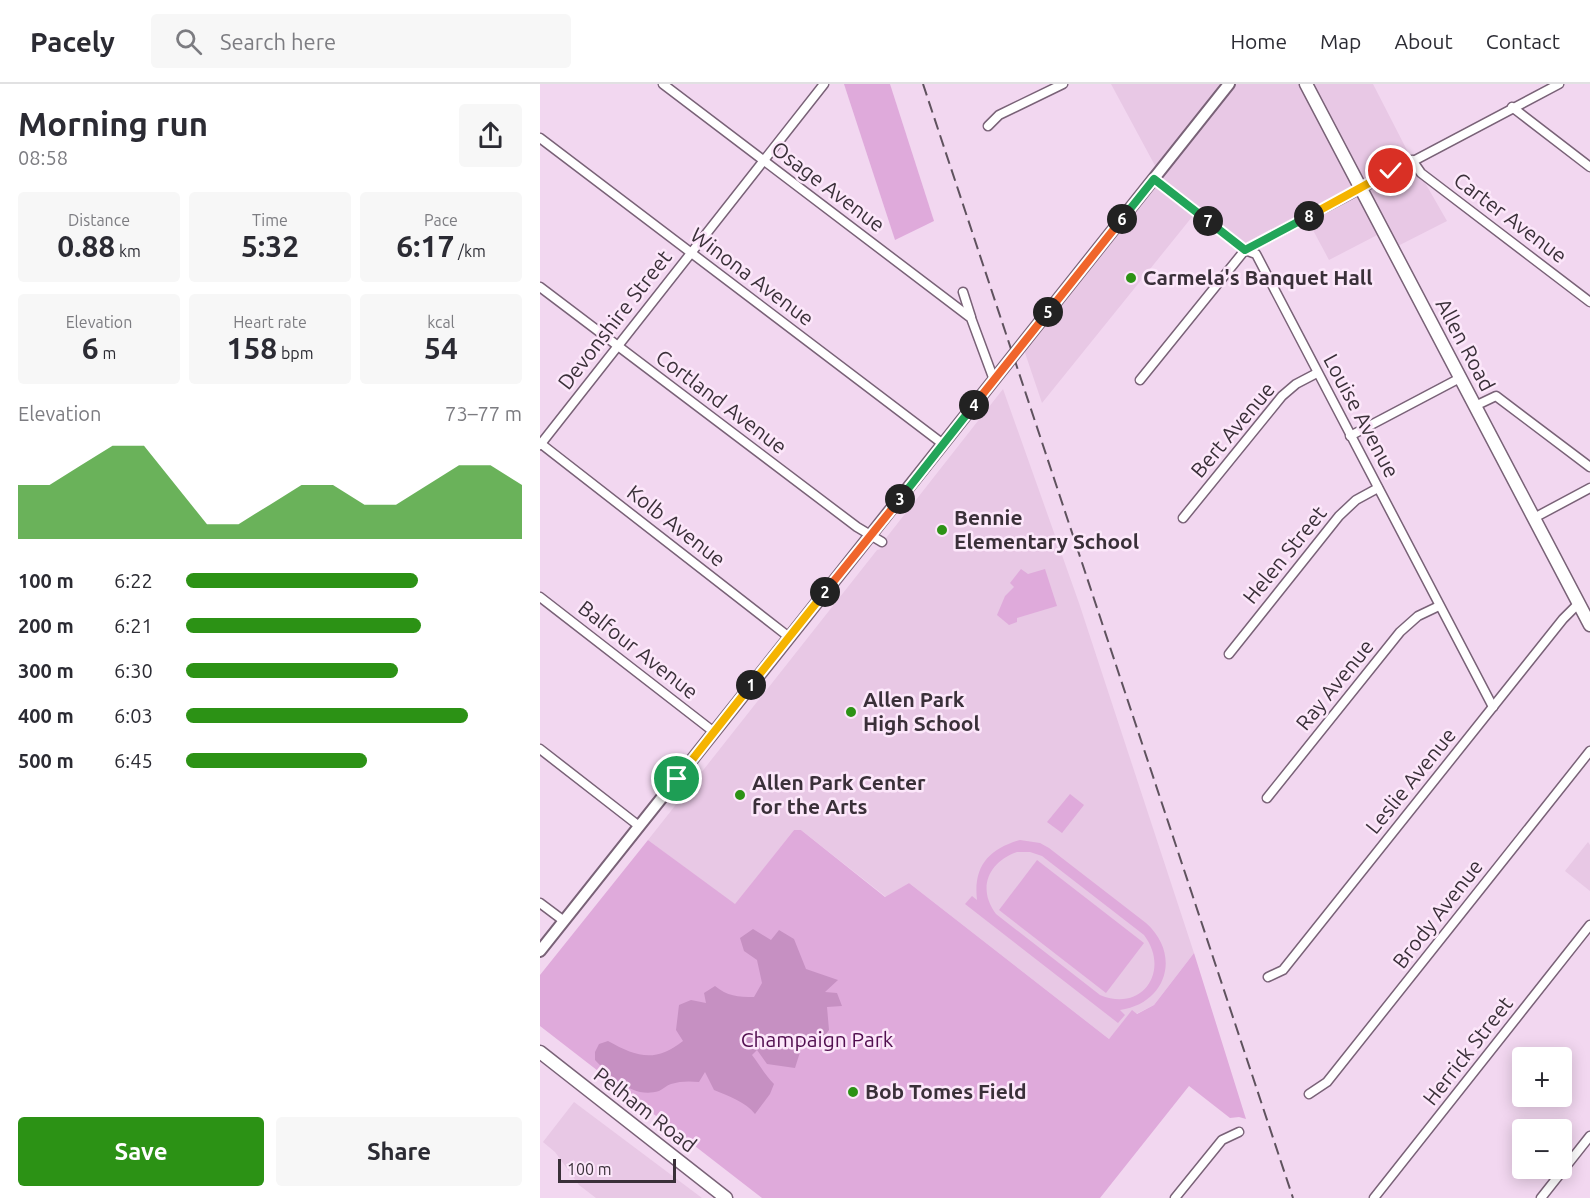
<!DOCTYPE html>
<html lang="en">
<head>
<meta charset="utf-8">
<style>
  body { margin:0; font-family:Ubuntu,sans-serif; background:#f7f7f7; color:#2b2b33; height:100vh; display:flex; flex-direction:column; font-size:22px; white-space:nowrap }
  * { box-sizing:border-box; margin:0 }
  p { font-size:20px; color:#7c7c81 }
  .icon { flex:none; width:33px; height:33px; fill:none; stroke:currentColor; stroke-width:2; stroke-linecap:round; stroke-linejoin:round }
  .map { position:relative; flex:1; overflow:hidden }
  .drawer { display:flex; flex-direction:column; background:#fff; width:540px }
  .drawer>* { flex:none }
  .tools { position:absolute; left:972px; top:963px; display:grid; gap:12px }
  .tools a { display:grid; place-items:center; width:60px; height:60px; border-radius:6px; background:#fff; box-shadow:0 3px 15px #0003; font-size:30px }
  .scale { position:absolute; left:18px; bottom:15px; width:118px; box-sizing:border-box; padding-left:6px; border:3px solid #3a3039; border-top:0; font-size:16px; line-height:21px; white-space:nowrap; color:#3a3039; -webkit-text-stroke:4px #fce7fa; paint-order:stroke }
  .pin { position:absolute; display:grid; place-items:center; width:51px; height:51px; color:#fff; margin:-26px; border:3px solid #fff; border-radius:50%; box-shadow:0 2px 6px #0007 }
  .km { position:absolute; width:30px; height:30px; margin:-15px; border-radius:50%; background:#222; color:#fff; font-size:16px; line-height:30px; text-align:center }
  .round { display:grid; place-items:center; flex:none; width:63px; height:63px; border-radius:6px; background:#f7f7f7 }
  .headline { display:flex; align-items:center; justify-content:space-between; height:102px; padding:0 18px }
  h1 { font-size:33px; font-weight:700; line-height:45px }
  .stats { display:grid; grid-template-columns:repeat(3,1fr); gap:9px; height:102px; padding:6px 18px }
  .stats div { display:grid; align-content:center; border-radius:6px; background:#f7f7f7; text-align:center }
  .stats b { font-size:30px; font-weight:700 }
  .stats small { font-size:16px; font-weight:400 }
  .stats p { font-size:16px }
  .chart { height:168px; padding:12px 18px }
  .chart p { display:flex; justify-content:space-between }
  .chart svg { width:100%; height:108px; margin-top:6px; fill:#2c9215; opacity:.7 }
  .primary-button { display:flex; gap:12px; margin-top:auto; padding:12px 18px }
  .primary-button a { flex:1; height:69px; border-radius:6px; background:#2c9215; color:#fff; font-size:24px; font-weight:700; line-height:69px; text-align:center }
  .primary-button a+a { background:#f7f7f7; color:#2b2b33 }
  ul { padding:0 18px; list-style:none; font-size:20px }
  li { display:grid; grid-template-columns:96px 72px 1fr; align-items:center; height:45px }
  li i { height:15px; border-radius:8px; background:#2c9215 }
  header { display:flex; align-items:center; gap:36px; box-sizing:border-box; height:84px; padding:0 30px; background:#fff; border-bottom:2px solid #e1e1e2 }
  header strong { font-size:28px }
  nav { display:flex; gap:33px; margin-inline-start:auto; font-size:21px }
  .search { width:420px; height:54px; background:#f7f7f7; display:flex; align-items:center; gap:15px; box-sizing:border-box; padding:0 21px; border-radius:6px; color:#7c7c81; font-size:22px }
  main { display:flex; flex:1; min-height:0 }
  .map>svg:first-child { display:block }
  .built { fill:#e8c8e5 }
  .green { fill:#dfaadb; fill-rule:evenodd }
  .forest { fill:#c690c2 }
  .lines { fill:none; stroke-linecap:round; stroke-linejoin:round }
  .minor-casing { stroke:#796277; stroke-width:11 }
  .tertiary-casing { stroke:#796277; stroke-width:14 }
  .secondary-casing { stroke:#796277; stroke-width:15 }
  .minor { stroke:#fff; stroke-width:8 }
  .tertiary { stroke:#fff; stroke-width:10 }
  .secondary { stroke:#fff; stroke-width:12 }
  .rail { stroke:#5f525e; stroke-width:2; stroke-dasharray:12 6; stroke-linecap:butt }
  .split-1-casing { stroke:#fff; stroke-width:12 }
  .split-2-casing { stroke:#fff; stroke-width:12 }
  .split-3-casing { stroke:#fff; stroke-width:12 }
  .split-4-casing { stroke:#fff; stroke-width:12 }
  .split-5-casing { stroke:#fff; stroke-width:12 }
  .split-6-casing { stroke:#fff; stroke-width:12 }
  .split-7-casing { stroke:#fff; stroke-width:12 }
  .split-8-casing { stroke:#fff; stroke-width:12 }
  .split-9-casing { stroke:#fff; stroke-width:12 }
  .split-1 { stroke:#f5b400; stroke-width:8 }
  .split-2 { stroke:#f5b400; stroke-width:8 }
  .split-3 { stroke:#f0652b; stroke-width:8 }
  .split-4 { stroke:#22a559; stroke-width:8 }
  .split-5 { stroke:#f0652b; stroke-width:8 }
  .split-6 { stroke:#f0652b; stroke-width:8 }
  .split-7 { stroke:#22a559; stroke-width:8 }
  .split-8 { stroke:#22a559; stroke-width:8 }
  .split-9 { stroke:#f5b400; stroke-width:8 }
  .poi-dot { fill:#2c9215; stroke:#fce7fa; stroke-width:2 }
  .labels { text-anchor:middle; stroke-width:5; stroke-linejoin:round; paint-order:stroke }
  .street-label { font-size:21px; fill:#3a3039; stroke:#fce7fa }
  .poi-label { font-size:21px; font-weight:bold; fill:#3a3039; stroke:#fce7fa; text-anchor:start }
  .park-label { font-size:21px; fill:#510e4f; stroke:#fce7fa }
</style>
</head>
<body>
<header>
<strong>Pacely</strong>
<div class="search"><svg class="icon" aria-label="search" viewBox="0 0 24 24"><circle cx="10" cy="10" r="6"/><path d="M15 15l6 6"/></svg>Search here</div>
<nav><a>Home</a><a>Map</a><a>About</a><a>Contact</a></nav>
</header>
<main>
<section class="drawer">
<div class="headline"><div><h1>Morning run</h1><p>08:58</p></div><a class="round"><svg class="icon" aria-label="share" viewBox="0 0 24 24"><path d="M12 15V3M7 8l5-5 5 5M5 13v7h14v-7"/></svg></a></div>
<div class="stats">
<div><p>Distance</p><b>0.88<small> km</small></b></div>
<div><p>Time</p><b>5:32</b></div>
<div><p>Pace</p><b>6:17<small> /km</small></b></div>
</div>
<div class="stats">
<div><p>Elevation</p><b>6<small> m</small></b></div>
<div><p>Heart rate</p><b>158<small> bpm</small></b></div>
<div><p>kcal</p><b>54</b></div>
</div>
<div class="chart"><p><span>Elevation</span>73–77 m</p>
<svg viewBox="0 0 160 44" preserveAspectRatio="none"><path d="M0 44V22L10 22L20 14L30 6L40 6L50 22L60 38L70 38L80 30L90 22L100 22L110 30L120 30L130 22L140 14L150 14L160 22V44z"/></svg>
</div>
<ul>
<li><b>100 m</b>6:22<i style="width:69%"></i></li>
<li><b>200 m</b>6:21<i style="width:70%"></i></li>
<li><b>300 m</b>6:30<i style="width:63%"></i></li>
<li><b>400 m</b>6:03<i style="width:84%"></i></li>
<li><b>500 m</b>6:45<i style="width:54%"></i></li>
</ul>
<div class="primary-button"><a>Save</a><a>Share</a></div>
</section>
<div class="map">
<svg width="1050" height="1114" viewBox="0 0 1050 1114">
  <rect width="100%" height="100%" fill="#f2d7f0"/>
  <g class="built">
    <polygon points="571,0 833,0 872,76 907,137 852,165 843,148 789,176 766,133 705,166 656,128 502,319 482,260 619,89"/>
    <polygon points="463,305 539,519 654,869 614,921 596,930 592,927 569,955 369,799 346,813 261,746 254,746 195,821 108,756 337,466 341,465 339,463"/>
    <polygon points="1048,758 1050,761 1050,807 1025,787"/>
    <polygon points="34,1018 162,1114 56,1114 39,1101 15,1068 3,1058"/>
  </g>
  <g class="green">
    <polygon points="304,0 350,0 394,137 355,156"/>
    <polygon points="481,485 488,490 505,485 517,522 477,534 477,538 469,541 457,531 465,512 474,503 470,499"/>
    <polygon points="530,710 544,721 522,749 507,738"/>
    <polygon points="254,746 261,746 345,813 369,799 569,955 592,926 597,930 614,921 654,869 706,1035 699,1033 690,1034 649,1002 560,1114 222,1114 0,942 0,891 108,756 195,820"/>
    <path d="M480 756 500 759 509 764 606 839C642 871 626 920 580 926L585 931 578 939 425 820 432 812 437 816C433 782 449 765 480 756ZM477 768H490L502 772 604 851C631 887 602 929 560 911L456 830C437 805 448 778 477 768Z"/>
    <polygon points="497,776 604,859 566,909 459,826"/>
  </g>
  <path class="forest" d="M213 845 231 856 239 846 254 855 266 885 298 896 285 908 297 909 302 922 287 923 289 946 280 958 261 965 255 984 227 980 217 966 212 971C219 980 225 991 234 1000L230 1010 215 1030C206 1018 188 1012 174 1006L165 988 159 998C150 997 140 997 131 1000 127 1001 123 1005 119 1007 93 1015 71 993 55 976V968L59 960 68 957C97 973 115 979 143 957L136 946 139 921 151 916 166 919 164 909 175 902C187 912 198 913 214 913L222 899 217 876 204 867 200 854Z"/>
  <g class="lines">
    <defs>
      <g id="minor">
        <polyline points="123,0 431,234 454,296"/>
        <polyline points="972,23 1050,83"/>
        <polyline points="448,42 459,31 523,0"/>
        <polyline points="0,54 403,360"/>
        <polyline points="872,76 881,89 1050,218"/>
        <polyline points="614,95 705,166 716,170 953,623"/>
        <polyline points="0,203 317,443 342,458"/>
        <polyline points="423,208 431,233"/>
        <polyline points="600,296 705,166 1019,0"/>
        <polyline points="935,322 956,312 1050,383"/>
        <polyline points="810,352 920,294"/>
        <polyline points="0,359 249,553"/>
        <polyline points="0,361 284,0"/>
        <polyline points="643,434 742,312 756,300 777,289"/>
        <polyline points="994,434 1050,404"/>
        <polyline points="0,513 174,648"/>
        <polyline points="689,570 799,432 816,416 838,404"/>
        <polyline points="0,665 99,742"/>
        <polyline points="727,714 860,548 878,532 899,522"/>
        <polyline points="0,819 24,837"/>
        <polyline points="728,893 743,886 1023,535 1039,519"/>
        <polyline points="769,1010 787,998 1050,667"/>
        <polyline points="635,1114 682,1056 699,1048"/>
        <polyline points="834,1114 1050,841"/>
        <polyline points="1001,1114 1050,1052"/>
      </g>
      <polyline id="tertiary" points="0,867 689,0"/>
      <g id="secondary">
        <polyline points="766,0 1050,541"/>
        <polyline points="0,968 186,1114"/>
      </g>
    </defs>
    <use href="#minor" class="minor-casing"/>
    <use href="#tertiary" class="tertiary-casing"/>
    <use href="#secondary" class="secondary-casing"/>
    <use href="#minor" class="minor"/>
    <use href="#tertiary" class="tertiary"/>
    <use href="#secondary" class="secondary"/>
    <polyline class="rail" points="383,0 753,1114"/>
  </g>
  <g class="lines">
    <defs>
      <polyline id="split-1" points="137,695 211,601"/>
      <polyline id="split-2" points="211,601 285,508"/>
      <polyline id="split-3" points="285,508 360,415"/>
      <polyline id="split-4" points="360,415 434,321"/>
      <polyline id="split-5" points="434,321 508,228"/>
      <polyline id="split-6" points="508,228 582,135"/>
      <polyline id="split-7" points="582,135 614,95 668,137"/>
      <polyline id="split-8" points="668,137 705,166 769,132"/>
      <polyline id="split-9" points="769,132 851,87"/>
    </defs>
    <use href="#split-1" class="split-1-casing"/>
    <use href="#split-2" class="split-2-casing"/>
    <use href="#split-3" class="split-3-casing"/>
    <use href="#split-4" class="split-4-casing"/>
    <use href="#split-5" class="split-5-casing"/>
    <use href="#split-6" class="split-6-casing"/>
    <use href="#split-7" class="split-7-casing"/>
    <use href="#split-8" class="split-8-casing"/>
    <use href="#split-9" class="split-9-casing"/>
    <use href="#split-1" class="split-1"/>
    <use href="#split-2" class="split-2"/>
    <use href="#split-3" class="split-3"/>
    <use href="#split-4" class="split-4"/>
    <use href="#split-5" class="split-5"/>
    <use href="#split-6" class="split-6"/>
    <use href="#split-7" class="split-7"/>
    <use href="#split-8" class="split-8"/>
    <use href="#split-9" class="split-9"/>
  </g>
  <g class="poi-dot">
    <circle cx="591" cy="194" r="6"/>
    <circle cx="402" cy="446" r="6"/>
    <circle cx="311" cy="628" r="6"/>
    <circle cx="200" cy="711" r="6"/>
    <circle cx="313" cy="1008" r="6"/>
  </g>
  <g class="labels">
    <g class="street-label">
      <text transform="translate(288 103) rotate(37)" y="7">Osage Avenue</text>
      <text transform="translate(970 134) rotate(37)" y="7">Carter Avenue</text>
      <text transform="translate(212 193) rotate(37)" y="7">Winona Avenue</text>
      <text transform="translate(75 236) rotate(-52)" y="7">Devonshire Street</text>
      <text transform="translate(925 261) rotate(62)" y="7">Allen Road</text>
      <text transform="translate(181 318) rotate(37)" y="7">Cortland Avenue</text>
      <text transform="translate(821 332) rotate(62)" y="7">Louise Avenue</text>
      <text transform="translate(693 346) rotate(-50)" y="7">Bert Avenue</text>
      <text transform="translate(136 442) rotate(38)" y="7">Kolb Avenue</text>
      <text transform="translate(745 471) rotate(-51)" y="7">Helen Street</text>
      <text transform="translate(98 566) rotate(38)" y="7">Balfour Avenue</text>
      <text transform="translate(795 601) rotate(-51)" y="7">Ray Avenue</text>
      <text transform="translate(871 697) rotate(-51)" y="7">Leslie Avenue</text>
      <text transform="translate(898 830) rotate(-52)" y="7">Brody Avenue</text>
      <text transform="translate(928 967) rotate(-52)" y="7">Herrick Street</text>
      <text transform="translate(105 1026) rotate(38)" y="7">Pelham Road</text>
    </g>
    <g class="poi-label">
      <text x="603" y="201">Carmela's Banquet Hall</text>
      <text x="414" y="441">Bennie<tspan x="414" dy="24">Elementary School</tspan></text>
      <text x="323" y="623">Allen Park<tspan x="323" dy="24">High School</tspan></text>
      <text x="212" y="706">Allen Park Center<tspan x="212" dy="24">for the Arts</tspan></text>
      <text x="325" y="1015">Bob Tomes Field</text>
    </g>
    <g class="park-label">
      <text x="277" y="963">Champaign Park</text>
    </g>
  </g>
</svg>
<div class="tools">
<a>+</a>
<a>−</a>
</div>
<div class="scale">100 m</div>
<div class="pin" style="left:137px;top:695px;background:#1e9e55"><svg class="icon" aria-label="arrive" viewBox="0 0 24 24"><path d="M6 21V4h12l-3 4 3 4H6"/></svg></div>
<div class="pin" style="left:851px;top:87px;background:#d93025"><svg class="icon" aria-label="check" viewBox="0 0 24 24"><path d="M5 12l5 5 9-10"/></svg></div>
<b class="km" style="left:211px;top:601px">1</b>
<b class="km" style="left:285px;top:508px">2</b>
<b class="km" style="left:360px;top:415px">3</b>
<b class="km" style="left:434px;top:321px">4</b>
<b class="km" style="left:508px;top:228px">5</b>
<b class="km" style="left:582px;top:135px">6</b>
<b class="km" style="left:668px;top:137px">7</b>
<b class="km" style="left:769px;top:132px">8</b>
</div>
</main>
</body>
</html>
